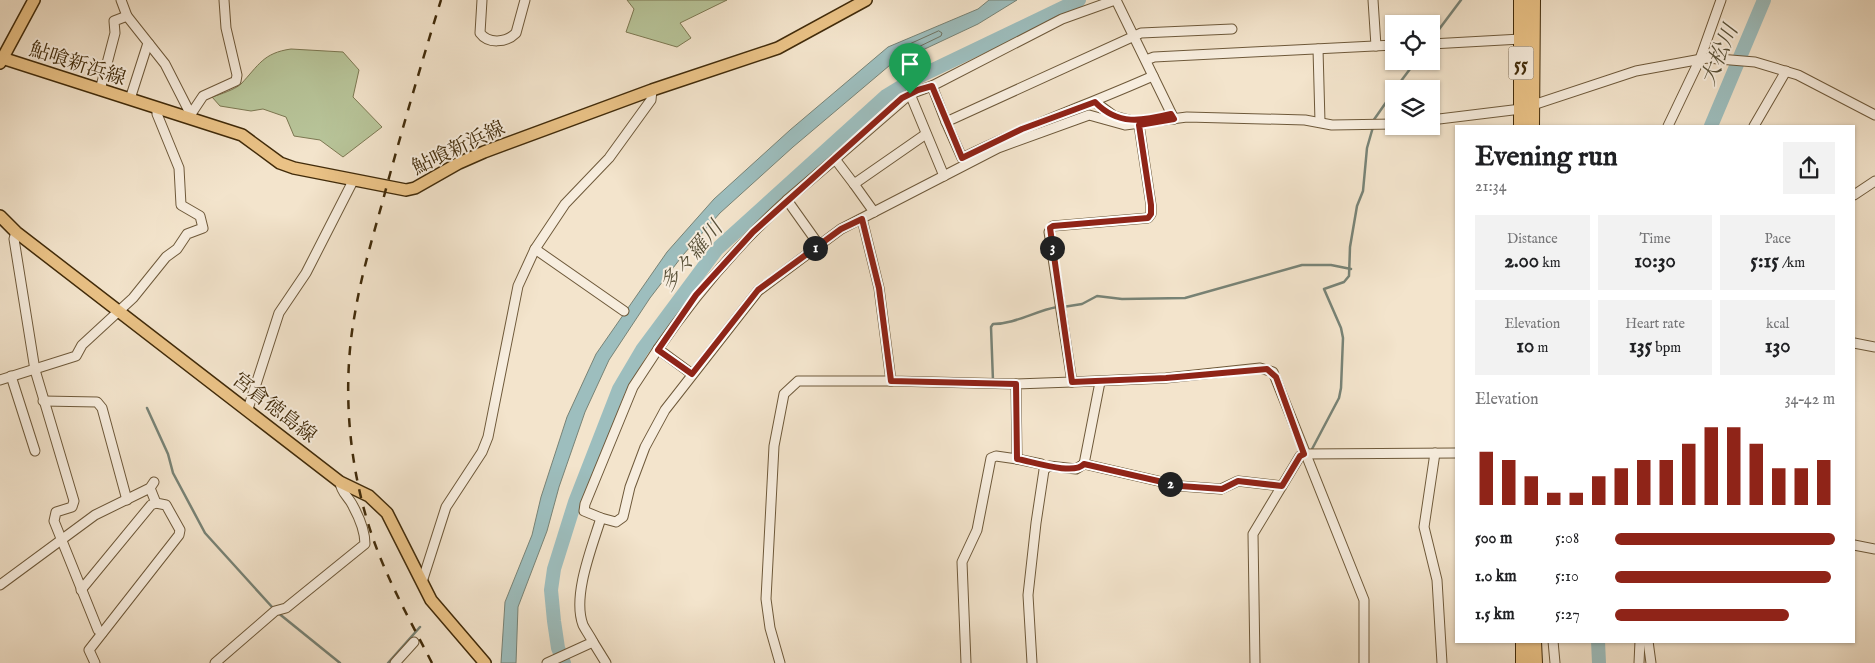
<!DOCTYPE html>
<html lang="en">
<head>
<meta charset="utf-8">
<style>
  body { margin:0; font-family:"IM FELL English","Noto Serif JP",serif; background:#f2f2f2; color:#202124; height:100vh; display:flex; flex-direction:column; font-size:19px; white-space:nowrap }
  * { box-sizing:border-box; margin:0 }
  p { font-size:16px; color:#757577 }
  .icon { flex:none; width:28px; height:28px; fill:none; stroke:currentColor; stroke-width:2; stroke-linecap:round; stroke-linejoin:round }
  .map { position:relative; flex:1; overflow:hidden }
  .drawer { position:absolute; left:1455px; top:125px; width:400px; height:518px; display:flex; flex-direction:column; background:#fff; border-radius:0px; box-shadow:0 1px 4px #0004 }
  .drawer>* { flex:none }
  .fabs { position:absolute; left:1385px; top:15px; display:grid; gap:10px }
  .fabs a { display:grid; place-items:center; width:55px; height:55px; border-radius:0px; background:#fff; box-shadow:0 1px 4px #0004; font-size:25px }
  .pin { position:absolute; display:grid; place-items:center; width:42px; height:42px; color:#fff; margin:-51px -21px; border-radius:50% 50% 50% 0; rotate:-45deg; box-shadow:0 0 5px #0007 }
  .pin .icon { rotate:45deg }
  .km { position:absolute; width:25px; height:25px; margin:-12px; border-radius:50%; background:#222; color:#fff; font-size:14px; line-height:25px; text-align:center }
  .round { display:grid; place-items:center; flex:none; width:52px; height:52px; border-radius:0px; background:#f2f2f2 }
  .headline { display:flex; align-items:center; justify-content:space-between; height:85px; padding:0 20px }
  h1 { font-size:28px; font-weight:700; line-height:38px }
  .stats { display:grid; grid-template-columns:repeat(3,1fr); gap:8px; height:85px; padding:5px 20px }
  .stats div { display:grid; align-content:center; border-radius:0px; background:#f2f2f2; text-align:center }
  .stats b { font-size:21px; font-weight:700 }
  .stats small { font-size:14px; font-weight:400 }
  .stats p { font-size:14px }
  .chart { height:140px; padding:10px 20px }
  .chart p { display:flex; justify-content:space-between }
  .chart svg { width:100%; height:90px; margin-top:5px; stroke:#8f2418; stroke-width:6 }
  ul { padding:0 20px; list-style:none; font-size:16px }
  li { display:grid; grid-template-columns:80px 60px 1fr; align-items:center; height:38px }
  li i { height:12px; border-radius:6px; background:#8f2418 }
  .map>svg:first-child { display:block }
  .green { fill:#b8c59a; stroke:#7c7852 }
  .water { fill:#9dbebe; stroke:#788376 }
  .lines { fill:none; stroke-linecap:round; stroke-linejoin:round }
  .shore { stroke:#6f7464; stroke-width:1 }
  .stream { stroke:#788376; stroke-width:2.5 }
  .river { stroke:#9dbebe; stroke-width:14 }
  .minor-casing { stroke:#6e593a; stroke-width:11 }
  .major-casing { stroke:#412b0a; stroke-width:14 }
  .highway-casing { stroke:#412b0a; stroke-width:16 }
  .minor { stroke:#f7edde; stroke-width:9 }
  .major { stroke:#eac286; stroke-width:11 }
  .highway { stroke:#eac286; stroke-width:14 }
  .rail { stroke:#412b0a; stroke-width:2.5; stroke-dasharray:9 9; stroke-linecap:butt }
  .route-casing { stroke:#fff; stroke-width:10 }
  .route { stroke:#8f2418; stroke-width:6 }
  .labels { text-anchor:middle; stroke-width:4; stroke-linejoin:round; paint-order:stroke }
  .shield { fill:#f7edde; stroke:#78654a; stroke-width:1 }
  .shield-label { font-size:19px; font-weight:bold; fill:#412b0a }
  .street-label { font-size:20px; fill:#412b0a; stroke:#f7edde }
  .water-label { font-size:21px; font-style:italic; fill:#585037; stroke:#f7edde }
</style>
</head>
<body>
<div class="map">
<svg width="1875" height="663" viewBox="0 0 1875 663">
  <rect width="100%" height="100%" fill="#f3e4cc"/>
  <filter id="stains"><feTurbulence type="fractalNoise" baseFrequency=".004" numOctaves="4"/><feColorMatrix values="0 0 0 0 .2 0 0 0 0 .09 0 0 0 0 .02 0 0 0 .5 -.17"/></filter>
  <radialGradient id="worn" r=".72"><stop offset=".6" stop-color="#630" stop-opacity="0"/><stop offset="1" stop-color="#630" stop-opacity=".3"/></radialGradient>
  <g class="green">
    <polygon points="627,0 727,0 680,23 691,38 677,47 626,32 634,9"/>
    <path d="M291 49 343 52 359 70 353 97 382 127 343 157 320 140 294 136 286 117 263 109 251 111 220 106 212 97C221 94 234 90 241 84 259 65 263 53 291 49Z"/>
  </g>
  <polygon class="water" points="989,0 1017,0 978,24 912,55 896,60 793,147 720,213 683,255 650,298 609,360 585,412 559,487 547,531 518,607 516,663 501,663 505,602 532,535 541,497 567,417 596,354 667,252 714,199 790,130 888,47 978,9"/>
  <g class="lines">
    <polygon class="shore" points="939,31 942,33 941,36 910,51 896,53 897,50"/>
    <g class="stream">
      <polyline points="1431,40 1461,0"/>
      <polyline points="1395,89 1416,61"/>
      <polyline points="1373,121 1394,91"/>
      <polyline points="1063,307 1082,304 1097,296 1122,299 1185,298 1302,265 1331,265 1351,269"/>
      <path d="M993 381 991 327 993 324C1015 324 1035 311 1057 307"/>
      <polyline points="147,408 168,454 173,473 205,533 273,608"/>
      <polyline points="1311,451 1339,398 1341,388 1343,338 1341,328 1324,289 1344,282 1349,276 1350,247 1357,206 1363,191 1367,148 1373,127"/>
      <polyline points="277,612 340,663"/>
      <polyline points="388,663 420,627"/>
    </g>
    <g class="river">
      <polyline points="1711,126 1764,0"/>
      <polyline points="1598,641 1599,663"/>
      <polyline points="564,663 558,648 554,621 551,590 554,569 575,502 619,389 642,350 717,249 886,96 914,79 1079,0"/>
    </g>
    <defs>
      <g id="minor">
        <polyline points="121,0 127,16 165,64 190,113"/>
        <path d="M482 0 480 33C488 44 506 43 516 33L525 0"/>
        <polyline points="1116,0 1174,119"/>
        <polyline points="1373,0 1376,46"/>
        <polyline points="1431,44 1521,39"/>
        <polyline points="1318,49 1320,122"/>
        <polyline points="1146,60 1154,57 1394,45"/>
        <path d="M1153 76C1090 104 1024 127 962 158L946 122 1141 33 1232 29"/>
        <polyline points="932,86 910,94 944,176"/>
        <polyline points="100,90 115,33 114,21 127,16"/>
        <polyline points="130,99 147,46 149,44"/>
        <polyline points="1095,102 1114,116 1129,120"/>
        <polyline points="189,117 203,96 236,81 237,75 226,28 224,0"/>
        <polyline points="1431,120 1521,109 1636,71 1707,58 1755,62 1798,75 1875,115"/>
        <polyline points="946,122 932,86 1062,19 1115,0"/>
        <polyline points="1139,125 1151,205 1151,214 1148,218 1053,226 1049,232 1072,382 1166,378 1260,368 1273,372 1364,600 1364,663"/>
        <polyline points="1668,126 1700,59 1721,0"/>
        <polyline points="1754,126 1786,71"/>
        <polyline points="854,184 835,159 910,94"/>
        <polyline points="1854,195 1875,181"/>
        <polyline points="874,212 854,184 926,134"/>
        <polyline points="862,219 879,288 891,381 1016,384"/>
        <polyline points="16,232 14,239 35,370 74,501 72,507 56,512 54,521 98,630 102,633"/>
        <polyline points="819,245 787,200 835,159"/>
        <polyline points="535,249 624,311"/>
        <polyline points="1854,343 1875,347"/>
        <path d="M692 374 658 349C696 294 737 245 787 200"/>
        <polyline points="11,376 35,451"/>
        <polyline points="0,380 76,356 82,345 133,298 166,257 177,249 187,234 203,228 200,216 181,205 179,168 157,114 157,108"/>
        <polyline points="1100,382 1084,464 1180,486 1221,489 1238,481 1282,486"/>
        <polyline points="43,401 97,402 102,408 127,500"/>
        <polyline points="248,409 279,313 306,273 353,181"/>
        <polyline points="1435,453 1424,527 1437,580 1442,663"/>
        <polyline points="1046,467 1041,464 1017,459 1016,384 1072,382"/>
        <polyline points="601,518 584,511 585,504 633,387 658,349"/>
        <polyline points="1854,545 1875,549"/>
        <polyline points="422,582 446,507 482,452 488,437 518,286 535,249 565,204 609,158 651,100 652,90"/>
        <polyline points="0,585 95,515 150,488 154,482"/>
        <polyline points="81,590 151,505 156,503"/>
        <polyline points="1553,641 1555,663"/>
        <polyline points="1648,641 1651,663"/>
        <polyline points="593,642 606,663"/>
        <polyline points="95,663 89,650 179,535 180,530 166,505 156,503 150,488"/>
        <path d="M215 663 275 611 286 608 365 544C365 532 359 517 353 506 349 497 341 493 340 482"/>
        <polyline points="395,663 414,642"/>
        <path d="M547 663 593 642C590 636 586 631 583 625 572 596 592 547 601 518L616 522 623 517 630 487 645 447 665 410 758 291 841 229 998 148 1089 115 1125 125 1187 117 1305 120 1332 125 1394 124"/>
        <polyline points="780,663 770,628 766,599 774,446 784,394 798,381 891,381"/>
        <polyline points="966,663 962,562 977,530 991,458 996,456 1017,459"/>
        <polyline points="1032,663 1028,595 1036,523 1044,470 1049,466 1076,469 1084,464"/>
        <polyline points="1255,663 1253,534 1300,456 1304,454 1456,453"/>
        <polyline points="1639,663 1640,641"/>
      </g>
      <g id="major">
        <polyline points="2,58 242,135 280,163 294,168 406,190 415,188 459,163 484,152 652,90 778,48 866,0"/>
        <polyline points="0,63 34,0"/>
        <polyline points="0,216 16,232 340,482 369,496 387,513 431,600 485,663"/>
      </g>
      <g id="highway">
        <polyline points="1521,0 1521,126"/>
        <polyline points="1532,126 1533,0"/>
        <polyline points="1523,641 1523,663"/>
        <polyline points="1534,641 1535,663"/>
      </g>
    </defs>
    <use href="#minor" class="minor-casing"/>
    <use href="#major" class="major-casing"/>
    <use href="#highway" class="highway-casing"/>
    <use href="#minor" class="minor"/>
    <use href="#major" class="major"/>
    <use href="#highway" class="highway"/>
    <path class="rail" d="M432 663C412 624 390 585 375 544 349 473 341 388 355 313 362 270 376 227 387 185 404 123 422 61 441 0"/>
  </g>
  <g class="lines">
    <defs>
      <path id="route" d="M932 86 962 158 1022 129 1095 102C1118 126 1142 121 1171 114L1174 119 1139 125 1151 205V214L1148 218 1053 226 1050 228 1072 382 1166 378 1267 369 1276 377 1304 454 1300 456 1282 486 1238 481 1222 489 1180 486 1084 464C1074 476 1031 461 1017 459L1016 384 891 381 879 288 862 219 841 229 758 290 692 374 658 350 696 295 753 232 902 98 918 90Z"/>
    </defs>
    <use href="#route" class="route-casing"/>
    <use href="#route" class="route"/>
  </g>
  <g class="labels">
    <rect class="shield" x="1508.5" y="46.5" width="25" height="33" rx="4"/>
    <g class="shield-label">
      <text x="1521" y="70">55</text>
    </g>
    <g class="street-label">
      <text transform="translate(78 63) rotate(18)" y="7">鮎喰新浜線</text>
      <text transform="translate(458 147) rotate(-25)" y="7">鮎喰新浜線</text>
      <text transform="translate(275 407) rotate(38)" y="7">宮倉徳島線</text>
    </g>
    <g class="water-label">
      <text transform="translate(1719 55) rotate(-67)" y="7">大松川</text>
      <text transform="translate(691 256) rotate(-50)" y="7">多々羅川</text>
    </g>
  </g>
  <rect width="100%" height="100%" filter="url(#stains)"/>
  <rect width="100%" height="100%" fill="url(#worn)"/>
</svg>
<div class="fabs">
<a><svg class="icon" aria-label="locate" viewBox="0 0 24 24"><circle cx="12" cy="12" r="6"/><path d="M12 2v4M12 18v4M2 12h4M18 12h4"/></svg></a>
<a><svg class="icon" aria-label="layers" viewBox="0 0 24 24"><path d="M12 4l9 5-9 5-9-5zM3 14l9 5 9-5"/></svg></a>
</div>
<div class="pin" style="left:910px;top:94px;background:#1e9e55"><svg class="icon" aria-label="arrive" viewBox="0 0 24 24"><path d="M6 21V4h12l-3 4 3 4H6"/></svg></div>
<b class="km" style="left:815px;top:248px">1</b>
<b class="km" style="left:1170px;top:484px">2</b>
<b class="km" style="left:1052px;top:248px">3</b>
<section class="drawer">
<div class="headline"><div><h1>Evening run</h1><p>21:34</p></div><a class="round"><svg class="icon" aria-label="share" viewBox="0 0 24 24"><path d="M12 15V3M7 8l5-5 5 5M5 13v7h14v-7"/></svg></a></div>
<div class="stats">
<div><p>Distance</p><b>2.00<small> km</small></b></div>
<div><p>Time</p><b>10:30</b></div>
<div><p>Pace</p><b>5:15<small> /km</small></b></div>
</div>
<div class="stats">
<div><p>Elevation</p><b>10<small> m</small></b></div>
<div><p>Heart rate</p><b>135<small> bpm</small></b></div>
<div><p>kcal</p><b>130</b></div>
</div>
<div class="chart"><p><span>Elevation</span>34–42 m</p>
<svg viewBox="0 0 160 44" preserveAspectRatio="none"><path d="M5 44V18M15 44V22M25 44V30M35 44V38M45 44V38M55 44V30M65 44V26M75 44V22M85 44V22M95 44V14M105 44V6M115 44V6M125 44V14M135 44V26M145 44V26M155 44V22"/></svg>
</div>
<ul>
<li><b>500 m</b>5:08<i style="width:100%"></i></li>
<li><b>1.0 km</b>5:10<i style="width:98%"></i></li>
<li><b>1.5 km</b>5:27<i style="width:79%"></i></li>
</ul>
</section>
</div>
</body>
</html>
